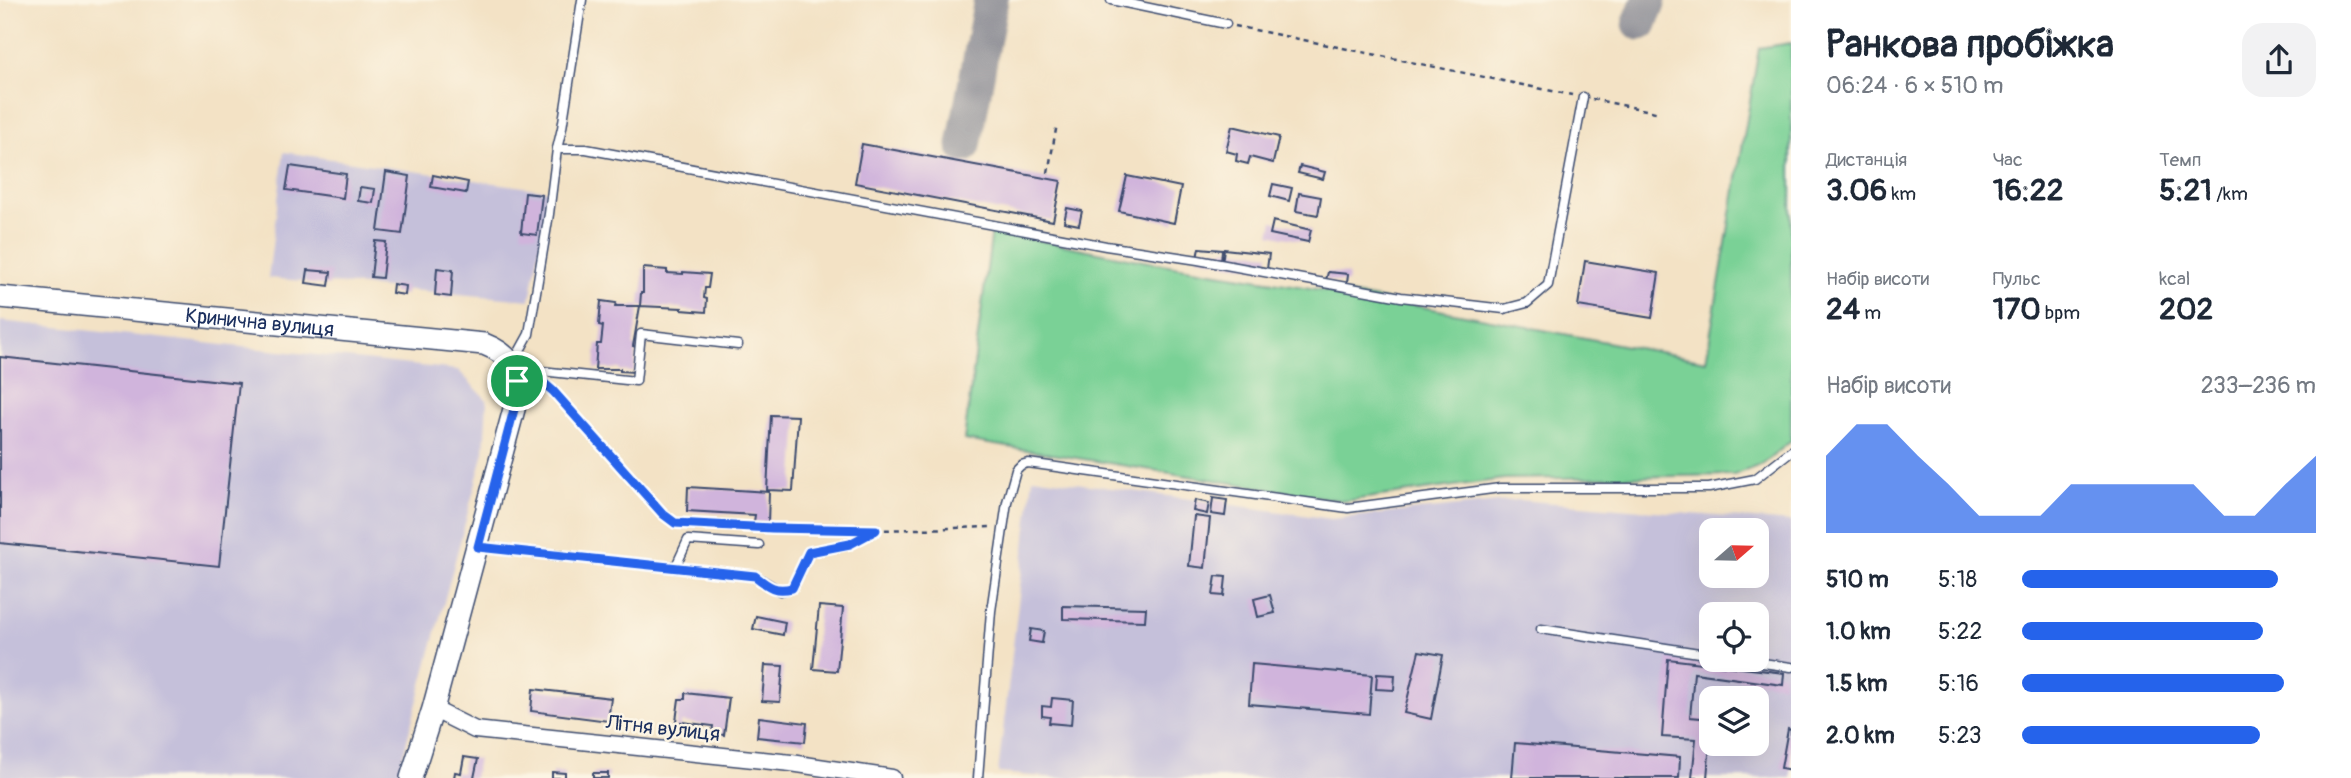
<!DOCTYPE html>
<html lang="uk">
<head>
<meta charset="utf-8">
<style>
  body { margin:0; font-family:Pangolin,sans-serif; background:#f2f2f3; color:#1f2937; height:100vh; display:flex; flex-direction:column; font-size:26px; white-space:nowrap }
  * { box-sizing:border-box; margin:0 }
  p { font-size:23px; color:#747a83 }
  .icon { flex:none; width:38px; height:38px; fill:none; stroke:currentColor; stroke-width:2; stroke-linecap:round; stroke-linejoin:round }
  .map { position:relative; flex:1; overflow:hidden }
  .side { display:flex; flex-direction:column; background:#fff; width:560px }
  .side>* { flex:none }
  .needle { width:46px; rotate:70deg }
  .tools { position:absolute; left:1699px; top:518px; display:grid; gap:14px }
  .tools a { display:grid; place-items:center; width:70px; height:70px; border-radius:14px; background:#fff; box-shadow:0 7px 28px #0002; font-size:35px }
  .pin { position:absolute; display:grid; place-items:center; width:60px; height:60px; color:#fff; margin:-30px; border:4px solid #fff; border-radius:50%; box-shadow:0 2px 7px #0007 }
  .round { display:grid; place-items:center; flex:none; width:74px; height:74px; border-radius:21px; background:#f2f2f3 }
  .headline { display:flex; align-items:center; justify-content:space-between; height:119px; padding:0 35px }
  h1 { font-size:38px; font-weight:700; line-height:52px }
  .metrics { display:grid; grid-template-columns:repeat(3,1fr); gap:10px; height:119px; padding:7px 35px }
  .metrics div { display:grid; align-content:center }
  .metrics b { font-size:30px; font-weight:700 }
  .metrics small { font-size:19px; font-weight:400 }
  .metrics p { font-size:19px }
  .chart { height:196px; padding:14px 35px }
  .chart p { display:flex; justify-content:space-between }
  .chart svg { width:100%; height:126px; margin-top:7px; fill:#2563eb; opacity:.7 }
  ul { padding:0 35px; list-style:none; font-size:23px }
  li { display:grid; grid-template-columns:112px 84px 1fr; align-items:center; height:52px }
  li i { height:18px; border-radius:9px; background:#2563eb }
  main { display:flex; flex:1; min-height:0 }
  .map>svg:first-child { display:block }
  .industrial { fill:#c5c0da; fill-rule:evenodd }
  .green { fill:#7ad196; stroke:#4a807a; stroke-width:2 }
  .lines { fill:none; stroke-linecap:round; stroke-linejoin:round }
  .taxiway { stroke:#878892; stroke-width:35 }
  .building { fill:#d0b4dc }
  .lane-casing { stroke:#3b4a6d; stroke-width:11 }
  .street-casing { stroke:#3b4a6d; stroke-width:19 }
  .secondary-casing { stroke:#3b4a6d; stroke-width:24 }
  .path { stroke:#3b4a6d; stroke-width:2.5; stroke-dasharray:5 5; stroke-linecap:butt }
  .lane { stroke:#fff; stroke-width:8 }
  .street { stroke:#fff; stroke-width:16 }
  .secondary { stroke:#fff; stroke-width:21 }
  .route-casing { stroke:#fff; stroke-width:14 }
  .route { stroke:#2563eb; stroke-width:9 }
  .labels { text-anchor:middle; stroke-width:5; stroke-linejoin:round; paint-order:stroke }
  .street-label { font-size:21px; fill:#1b2f5e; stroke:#fcf5e5 }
</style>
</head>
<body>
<main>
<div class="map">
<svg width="1791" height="778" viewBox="0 0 1791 778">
  <rect width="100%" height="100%" fill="#fcf5e5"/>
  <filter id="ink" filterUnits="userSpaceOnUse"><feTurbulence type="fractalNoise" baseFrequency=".0143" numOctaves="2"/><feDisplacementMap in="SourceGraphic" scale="14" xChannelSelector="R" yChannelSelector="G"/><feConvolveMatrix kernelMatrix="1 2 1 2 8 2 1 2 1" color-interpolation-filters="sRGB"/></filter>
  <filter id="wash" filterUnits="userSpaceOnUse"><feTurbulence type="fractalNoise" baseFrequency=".00686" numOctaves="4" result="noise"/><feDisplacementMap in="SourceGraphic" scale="28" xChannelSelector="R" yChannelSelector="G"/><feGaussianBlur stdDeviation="1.57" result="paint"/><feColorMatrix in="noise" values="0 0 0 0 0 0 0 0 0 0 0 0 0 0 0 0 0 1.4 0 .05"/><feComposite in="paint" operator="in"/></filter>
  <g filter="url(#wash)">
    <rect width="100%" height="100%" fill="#f3e2c5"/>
    <g class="industrial">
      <polygon points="284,152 550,191 530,300 268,278"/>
      <polygon points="0,321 458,370 487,400 484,452 397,778 0,778"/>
      <path d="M1033 477 1331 519 1518 500 1791 522V778H1057L998 773ZM1712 530H1757V576H1712ZM1712 614H1757V660H1712ZM1712 698H1757V744H1712Z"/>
    </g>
    <polygon class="green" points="1791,43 1791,441 1763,464 1734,475 1504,479 1345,501 964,440 992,231 1143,261 1391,301 1706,361 1759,48"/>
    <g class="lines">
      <g class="taxiway">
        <polyline points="1640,23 1649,0"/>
        <polyline points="964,145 991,0"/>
      </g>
    </g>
    <g id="blocks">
      <g class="building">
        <polygon points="1232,126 1279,137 1273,163 1250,157 1248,164 1236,161 1237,154 1226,151"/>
        <polygon points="862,144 1061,181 1053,221 855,183"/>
        <polygon points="290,166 346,174 343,198 286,190"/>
        <polygon points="1300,166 1325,172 1323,179 1298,173"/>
        <polygon points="386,172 410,176 402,234 378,231"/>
        <polygon points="433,175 468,182 466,193 431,187"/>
        <polygon points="1127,176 1181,187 1174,223 1119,211"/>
        <polygon points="1273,184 1292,188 1289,201 1270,196"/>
        <polygon points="360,187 375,189 373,203 358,201"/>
        <polygon points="525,193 542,195 537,235 521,233"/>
        <polygon points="1299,193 1321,197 1318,215 1296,211"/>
        <polygon points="1067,208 1082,211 1079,225 1064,222"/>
        <polygon points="1273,221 1311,230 1308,242 1270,234"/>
        <polygon points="375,241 386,242 382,278 371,277"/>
        <polygon points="1199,248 1222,250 1221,261 1197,258"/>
        <polygon points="1224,249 1269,254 1267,269 1222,263"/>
        <polygon points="1585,261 1659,273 1652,318 1578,306"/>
        <polygon points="437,268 453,270 451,297 435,295"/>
        <polygon points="643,268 667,270 667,273 683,274 683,272 710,274 708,288 705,288 704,298 707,299 706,312 682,310 682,308 640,306 633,346 636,347 634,372 620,371 620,369 595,369 597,344 601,344 603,326 599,325 601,301 616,303 615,306 640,306 641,293 643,293"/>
        <polygon points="308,270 331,272 329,286 306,283"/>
        <polygon points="1328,272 1348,274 1347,283 1326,280"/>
        <polygon points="393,284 406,286 405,295 392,293"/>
        <polygon points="0,357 239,383 219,566 0,543"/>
        <polygon points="771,415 798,416 793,491 767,490"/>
        <polygon points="688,487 769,492 768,523 754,522 755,515 687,511"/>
        <polygon points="1213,498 1227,500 1225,516 1211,514"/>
        <polygon points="1195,500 1209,503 1207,514 1193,511"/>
        <polygon points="1194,516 1210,518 1205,568 1189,566"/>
        <polygon points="1216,576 1226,577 1224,596 1213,595"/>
        <polygon points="1270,595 1275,613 1258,617 1254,599"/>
        <polygon points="819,606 843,608 837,671 813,669"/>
        <polygon points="1063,606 1146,608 1145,621 1063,619"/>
        <polygon points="756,616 785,622 783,635 753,629"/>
        <polygon points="1031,629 1044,631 1042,643 1029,641"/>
        <polygon points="1419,651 1443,655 1431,719 1404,713"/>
        <polygon points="1668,659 1784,673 1783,685 1694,673 1690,717 1712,719 1707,778 1692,778 1696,739 1662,737"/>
        <polygon points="1252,664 1372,675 1369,714 1249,704"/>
        <polygon points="765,665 783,666 780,702 762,701"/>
        <polygon points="1377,674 1395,675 1394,690 1376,689"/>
        <polygon points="533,689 611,698 608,721 531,711"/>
        <polygon points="685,693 729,698 724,735 712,733 713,726 681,722 681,729 675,728 679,699 685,699"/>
        <polygon points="1052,698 1073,700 1071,725 1049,723 1050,717 1042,716 1042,706 1051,707"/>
        <polygon points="759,717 807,723 805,742 757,737"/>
        <polygon points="1788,729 1791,730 1791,770 1781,768"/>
        <polygon points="1515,743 1680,757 1679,778 1512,778"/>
        <polygon points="464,757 478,759 474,778 454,778 455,772 461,773"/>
        <polygon points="552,772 565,773 565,778 552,778"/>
        <rect x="593" y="773" width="15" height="5"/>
      </g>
    </g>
  </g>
  <g filter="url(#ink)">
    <use href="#blocks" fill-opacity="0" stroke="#3b4a6d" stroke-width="2"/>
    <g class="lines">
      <defs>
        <g id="lane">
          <polyline points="1111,0 1226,24"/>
          <polyline points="557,149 586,149 1106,246 1198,260 1401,297 1504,309 1527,303 1548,285 1583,97"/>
          <polyline points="513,363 529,334 549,214 557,149 562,128 582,0"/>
          <polyline points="517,381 541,371 636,381 641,334 738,345"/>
          <polyline points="478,547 755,576 780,591 792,588 809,552"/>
          <polyline points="675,568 688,540 759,545"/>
          <polyline points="1541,629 1712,655"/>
          <polyline points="1741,660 1791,667"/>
          <polyline points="978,778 991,611 1007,502 1016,470 1021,465 1028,463 1348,508 1500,488 1709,488 1755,479 1791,451"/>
        </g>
        <polyline id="street" points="433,709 475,730 791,763 892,778"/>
        <g id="secondary">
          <path id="s1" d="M0 297 484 344C512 355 517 368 517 398L433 709 411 778"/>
        </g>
      </defs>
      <use href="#lane" class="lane-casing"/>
      <use href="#street" class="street-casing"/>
      <use href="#secondary" class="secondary-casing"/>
      <g class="path">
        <polyline points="1235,26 1572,95"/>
        <polyline points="1592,99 1660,113"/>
        <polyline points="1048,173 1057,124"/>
        <path d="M541 381 553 391C588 432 632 492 675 523L772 528 876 530"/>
        <polyline points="819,550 850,544 876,530 994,527"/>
      </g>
      <use href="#lane" class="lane"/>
      <use href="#street" class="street"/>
      <use href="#secondary" class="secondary"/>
    </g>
  </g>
  <g class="lines" filter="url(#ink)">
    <defs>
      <path id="route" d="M533 374 553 391 663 514 675 523 772 528 876 530 850 544 809 552 792 588C775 592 769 587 755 576L478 547 517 398V381Z"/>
    </defs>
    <use href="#route" class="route-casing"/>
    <use href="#route" class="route"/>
  </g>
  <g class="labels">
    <g class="street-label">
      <text dy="7" stroke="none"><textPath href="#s1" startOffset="261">Кринична вулиця</textPath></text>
      <text transform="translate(663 728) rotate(6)" y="7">Літня вулиця</text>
    </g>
  </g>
</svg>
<div class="tools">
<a><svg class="needle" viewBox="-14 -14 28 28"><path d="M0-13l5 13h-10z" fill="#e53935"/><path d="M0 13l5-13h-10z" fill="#747a83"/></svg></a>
<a><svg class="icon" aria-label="locate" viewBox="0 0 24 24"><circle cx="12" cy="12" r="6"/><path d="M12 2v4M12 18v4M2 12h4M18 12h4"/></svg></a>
<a><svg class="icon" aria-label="layers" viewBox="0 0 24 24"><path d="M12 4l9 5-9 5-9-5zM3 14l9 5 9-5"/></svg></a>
</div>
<div class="pin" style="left:517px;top:381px;background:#1e9e55"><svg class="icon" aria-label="arrive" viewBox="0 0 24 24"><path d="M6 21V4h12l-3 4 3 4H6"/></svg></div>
</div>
<section class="side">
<div class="headline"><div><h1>Ранкова пробіжка</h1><p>06:24 · 6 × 510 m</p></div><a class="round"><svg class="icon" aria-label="share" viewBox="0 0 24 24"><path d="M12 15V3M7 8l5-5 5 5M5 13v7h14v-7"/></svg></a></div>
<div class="metrics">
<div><p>Дистанція</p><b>3.06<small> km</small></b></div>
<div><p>Час</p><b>16:22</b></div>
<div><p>Темп</p><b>5:21<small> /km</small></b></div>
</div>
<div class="metrics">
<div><p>Набір висоти</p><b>24<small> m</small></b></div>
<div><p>Пульс</p><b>170<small> bpm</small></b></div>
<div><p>kcal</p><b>202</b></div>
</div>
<div class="chart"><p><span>Набір висоти</span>233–236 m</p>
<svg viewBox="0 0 160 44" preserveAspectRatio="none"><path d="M0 44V17L10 6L20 6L30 17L40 27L50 38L60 38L70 38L80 27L90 27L100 27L110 27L120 27L130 38L140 38L150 27L160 17V44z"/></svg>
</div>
<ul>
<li><b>510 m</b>5:18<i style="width:87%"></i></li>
<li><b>1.0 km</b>5:22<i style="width:82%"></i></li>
<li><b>1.5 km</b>5:16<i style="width:89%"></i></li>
<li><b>2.0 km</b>5:23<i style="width:81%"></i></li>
</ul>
</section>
</main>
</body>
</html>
